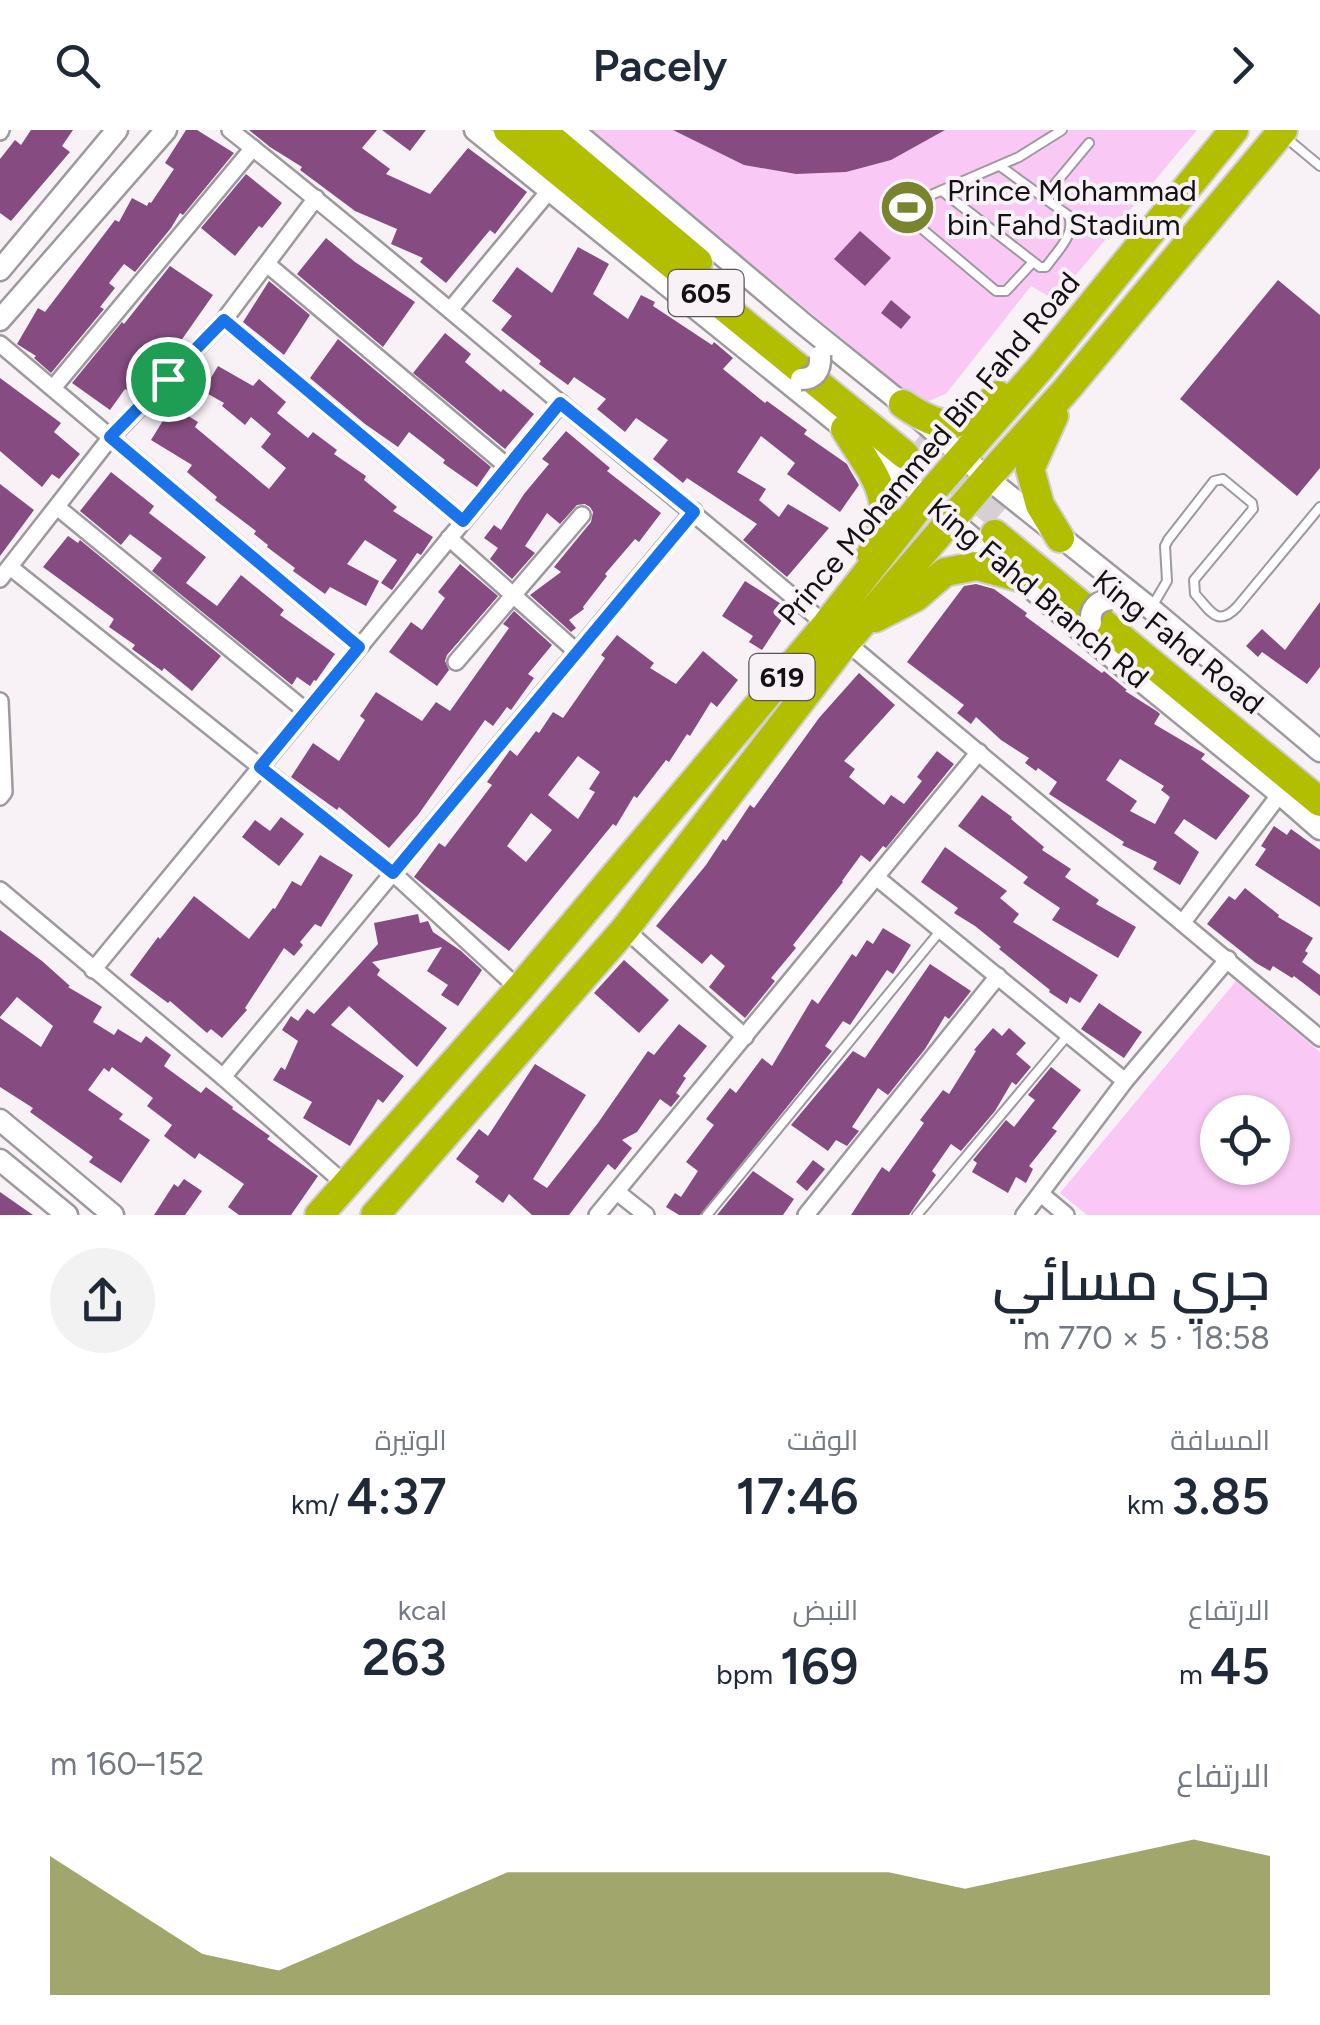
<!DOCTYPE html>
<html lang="ar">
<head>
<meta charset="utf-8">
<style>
  body { margin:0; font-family:Figtree,Cairo,sans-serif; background:#f2f2f3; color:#1f2937; direction:rtl; height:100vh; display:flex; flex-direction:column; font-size:38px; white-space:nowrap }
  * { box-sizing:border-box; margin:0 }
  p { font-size:32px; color:#747a83 }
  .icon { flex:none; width:55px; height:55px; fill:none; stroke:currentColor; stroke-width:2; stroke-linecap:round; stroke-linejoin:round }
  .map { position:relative; height:1085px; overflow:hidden; direction:ltr }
  .details { display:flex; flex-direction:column; background:#fff; flex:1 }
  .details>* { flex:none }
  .controls { position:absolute; left:1200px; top:965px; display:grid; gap:20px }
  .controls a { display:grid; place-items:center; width:90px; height:90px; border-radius:50%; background:#fff; box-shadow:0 2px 8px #0004; font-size:50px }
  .pin { position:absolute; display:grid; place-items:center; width:85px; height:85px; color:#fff; margin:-42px; border:5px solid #fff; border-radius:50%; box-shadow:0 2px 10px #0007 }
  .round { display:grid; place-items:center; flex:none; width:105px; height:105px; border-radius:52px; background:#f2f2f3 }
  .summary { display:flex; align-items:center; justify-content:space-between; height:170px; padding:0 50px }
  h1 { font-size:55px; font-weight:600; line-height:75px }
  .stats { display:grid; grid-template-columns:repeat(3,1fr); gap:15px; height:170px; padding:10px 50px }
  .stats div { display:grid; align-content:center }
  .stats b { font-size:50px; font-weight:600 }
  .stats small { font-size:28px; font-weight:400 }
  .stats p { font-size:28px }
  .chart { height:280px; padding:20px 50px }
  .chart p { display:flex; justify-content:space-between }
  .chart svg { width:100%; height:180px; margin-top:10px; fill:#7a832e; opacity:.7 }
  header { display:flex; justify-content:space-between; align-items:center; height:130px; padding:0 50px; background:#fff; font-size:45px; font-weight:600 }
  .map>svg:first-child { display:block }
  .green { fill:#fac8f4; fill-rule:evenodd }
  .building { fill:#864c81; fill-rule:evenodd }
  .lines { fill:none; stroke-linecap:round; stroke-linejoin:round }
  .highway-tunnel { stroke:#d6d0d5; stroke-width:28; stroke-dasharray:28 14; stroke-linecap:butt }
  .lane-casing { stroke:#9e999e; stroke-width:12 }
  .street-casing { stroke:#9e999e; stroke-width:20 }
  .secondary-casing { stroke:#9e999e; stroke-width:25 }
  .highway-casing { stroke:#d0cfd0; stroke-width:32 }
  .lane { stroke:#fff; stroke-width:8 }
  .street { stroke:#fff; stroke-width:15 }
  .secondary { stroke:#fff; stroke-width:20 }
  .highway { stroke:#b2be00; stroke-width:28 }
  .secondary-bridge-casing { stroke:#9e999e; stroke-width:25; stroke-linecap:butt }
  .secondary-bridge { stroke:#fff; stroke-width:20 }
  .route-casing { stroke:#fff; stroke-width:20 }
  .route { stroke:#1a73e8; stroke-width:12 }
  .labels { text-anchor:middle; stroke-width:8; stroke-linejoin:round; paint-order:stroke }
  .shield { fill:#f8f2f7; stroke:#585457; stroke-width:2.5 }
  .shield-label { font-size:28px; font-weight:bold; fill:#131113 }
  .poi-label { font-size:30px; fill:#131113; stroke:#f8f2f7; text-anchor:start }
  .street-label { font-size:30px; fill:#131113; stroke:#f8f2f7 }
</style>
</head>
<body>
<header><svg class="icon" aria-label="forward" viewBox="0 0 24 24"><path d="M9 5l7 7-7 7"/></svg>Pacely<svg class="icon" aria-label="search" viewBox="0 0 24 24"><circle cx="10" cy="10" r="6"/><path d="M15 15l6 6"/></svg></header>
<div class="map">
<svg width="1320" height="1085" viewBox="0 0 1320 1085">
  <rect width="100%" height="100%" fill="#f8f2f7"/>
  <g class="green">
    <polygon points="590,0 1197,0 1055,170 1031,156 946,264 921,274"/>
    <path d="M1236 851 1320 922V1085H1087L1060 1063ZM1272 982V1038H1218V982Z"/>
  </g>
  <g class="building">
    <polygon points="31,0 73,0 62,16 70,22 11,91 0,83 0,29 15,10 21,15"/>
    <polygon points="186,0 197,0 234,23 183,85 180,83 171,98 135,142 124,134 109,153 115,158 100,177 104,179 51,243 34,228 36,226 17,214 38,178 45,182 115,90 119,92 132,68 147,76 149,72 151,73 174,39 165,33"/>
    <polygon points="249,0 377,0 362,18 390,39 386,44 430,64 468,18 527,62 495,104 490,100 446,153 420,132 423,128 391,114 397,99 355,81 300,40 302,37 270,17"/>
    <polygon points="382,0 426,0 410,21"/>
    <polygon points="673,0 945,0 891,30 846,42 796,44 744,35"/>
    <polygon points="246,44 282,73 262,98 259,96 235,126 201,98"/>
    <polygon points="860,101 891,128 865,156 834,129"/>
    <polygon points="326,108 355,132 415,172 383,217 297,144"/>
    <polygon points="578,117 609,134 593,164 628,189 641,165 655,172 653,176 712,215 714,212 733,228 723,239 765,273 767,271 807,300 804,304 847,334 850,340 859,355 840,382 787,344 795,333 761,306 737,342 766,359 759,370 779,387 788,374 829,398 787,447 743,410 757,394 687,348 683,353 653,329 668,310 636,288 625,302 597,279 606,269 574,247 568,255 539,234 541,231 501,200 512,186 492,171 517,137 552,163"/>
    <polygon points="170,136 213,165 171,225 161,218 129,261 125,259 110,280 72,253 122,192 124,194"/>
    <polygon points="1278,150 1320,185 1320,338 1297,366 1180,269"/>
    <polygon points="269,151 310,185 284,225 243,192"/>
    <polygon points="891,170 911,187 901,199 881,183"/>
    <polygon points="445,203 471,224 465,232 501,262 503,259 534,284 505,319 413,243"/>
    <polygon points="338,209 491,337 477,357 443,333 445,330 409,302 398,317 365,294 310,248"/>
    <polygon points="218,236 253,256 259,249 286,272 277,283 308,308 313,302 337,320 334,324 366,346 364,350 397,377 393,381 433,407 421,425 417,423 392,460 381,453 397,430 365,410 347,434 379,451 366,476 330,457 325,464 293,441 295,438 267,417 268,415 254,404 256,401 215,370 217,367 187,342 192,335 151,310 172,276 198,292 195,297 269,359 286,338 261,317 271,304 251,287 245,295 222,276 224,273 203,261"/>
    <polygon points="0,248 61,293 54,302 80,324 59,349 52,344 42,357 0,321"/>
    <polygon points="566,301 610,338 607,341 661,383 639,412 635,409 605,444 607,446 583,477 584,479 569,490 576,498 571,502 530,465 561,442 554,437 591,392 593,382 590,377 585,374 577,375 560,394 547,383 525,416 535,423 512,449 490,429 498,418 484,408 494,395 501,400 524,364 549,334 542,329"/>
    <polygon points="111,342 154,376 149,383 206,427 186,453 217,476 241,445 284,480 280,485 335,524 316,551 314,550 310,556 297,547 292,555 152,441 162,428 130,404 121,415 80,381"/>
    <polygon points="0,354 34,380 0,426"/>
    <polygon points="68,406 78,413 80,410 221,526 192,561 164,538 162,541 132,519 135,515 109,497 114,489 43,437"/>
    <polygon points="460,434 498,466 447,525 445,531 449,540 437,556 389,522 411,492 422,500 445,468 438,462"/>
    <polygon points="745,451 789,479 762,520 749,512 753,506 722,486"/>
    <path d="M976 454 994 459 1027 483 1025 486 1102 543 1104 541 1127 560 1125 561 1158 582 1160 584 1154 594 1205 624 1201 629 1250 666 1216 710 1184 689 1174 703 1199 722 1180 755 1153 739 1157 732 1122 715 1124 712 1049 664 1057 652 1038 638 1036 641 1025 633 1029 628 1001 610 976 587 971 594 957 583 964 575 907 532 964 456ZM1120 629 1164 656 1161 660 1170 667 1155 694 1130 681 1137 671 1106 650Z"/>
    <polygon points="1320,472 1320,537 1307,554 1262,522 1258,527 1246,516 1262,499 1285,520"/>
    <polygon points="514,481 552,515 528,544 534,548 511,580 507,577 493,596 485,590 418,685 389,718 339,677 337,680 291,647 313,613 339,631 365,590 360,586 376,562 422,591 436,572 450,581 509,498 503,494"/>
    <path d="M617 505 654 533 650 538 676 554 703 521 738 550 717 577 711 572 690 606 687 604 669 632 666 630 637 668 634 666 616 696 613 694 509 821 414 747 439 713 445 717 492 655 487 652 510 620 517 626 536 601 539 603 553 582 563 588 568 581 605 528 601 525ZM578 626 600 642 589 659 595 662 578 689 548 665ZM531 683 552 700 526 732 507 716Z"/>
    <polygon points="859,543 895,575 844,631 855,639 849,647 884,675 891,665 904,674 922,651 917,647 937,621 954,634 886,718 883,716 870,732 861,725 842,751 843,752 793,815 796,818 771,848 775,851 745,888 709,857 725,836 711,824 702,834 656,796 706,735 723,709 726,711 750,675 754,678 819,588"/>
    <polygon points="982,665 1012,687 1011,689 1044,717 1042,720 1071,739 1065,747 1099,770 1096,774 1136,797 1118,828 1052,790 1060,778 1023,753 1028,747 958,696"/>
    <polygon points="281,687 304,704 279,736 242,707 255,690 270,701"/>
    <polygon points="1274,696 1287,705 1291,699 1320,720 1320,777 1255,735 1266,719 1261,716"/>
    <polygon points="945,717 1007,761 1000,768 1019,784 1013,792 1098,845 1080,873 1070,867 1067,874 1049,862 1050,860 999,819 1001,817 975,796 954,783 958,778 921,752"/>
    <polygon points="320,725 353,745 321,797 315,794 300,812 303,815 294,826 284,818 245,878 247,880 222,908 211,899 207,903 170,871 168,873 130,845 158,807 160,809 194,766 249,809 273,778 275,779 292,751 301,756"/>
    <polygon points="1245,758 1279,785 1278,787 1313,808 1305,821 1308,823 1302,832 1320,845 1320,866 1294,846 1292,848 1273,836 1270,841 1256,833 1207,794 1229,766 1235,770"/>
    <polygon points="418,784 420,793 428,791 433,802 461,821 482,840 458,876 441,865 448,855 427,841 442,817 372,832 380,840 377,845 447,898 417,937 349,876 331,895 404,946 383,973 378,969 350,1016 303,988 312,972 273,950 281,937 285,940 298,911 282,900 291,886 298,891 307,879 314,884 378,814 374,793"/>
    <polygon points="883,798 911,815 893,844 887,840 850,895 843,891 825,916 832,921 700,1085 679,1085 666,1077 675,1063 681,1067 698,1041 686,1032 714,995 706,989 730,958 736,963 762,928 772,936 812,869 818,874 852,824 856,827 867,810 873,814"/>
    <polygon points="0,800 42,831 70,856 68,857 102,877 93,892 114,905 118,899 141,913 146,906 171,925 164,936 201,963 206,957 233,977 232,979 270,1006 267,1009 318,1046 291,1085 239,1085 228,1077 244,1054 199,1023 195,1029 164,1006 172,995 147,976 153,968 112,937 109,942 104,938 88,960 123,984 119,989 150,1010 121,1053 89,1032 93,1027 30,982 33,978 0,957 0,888 41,917 53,896 17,867 0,887"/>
    <polygon points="624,830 669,870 639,903 594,863"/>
    <polygon points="930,834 971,861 949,889 945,886 925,919 888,965 878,958 852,997 859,1001 847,1016 836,1010 828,1021 791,995 853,921 865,928"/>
    <polygon points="1099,873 1142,902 1124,928 1081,899"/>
    <polygon points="679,894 707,916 683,946 686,948 676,963 680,966 671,977 660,969 637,1002 622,1010 632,1018 615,1040 608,1034 569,1085 532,1085 509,1064 503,1073 475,1052 479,1046 456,1029 479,999 488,1006 535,934 586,965 533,1049 547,1058 598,993 648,921 654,925"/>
    <polygon points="993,898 1002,906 1009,898 1026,913 1016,924 1031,937 1016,955 1012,952 995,981 961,1021 951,1014 932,1041 936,1045 909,1085 851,1085 882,1037 889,1042 924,993 920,990 943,960 949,964 976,921 974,920"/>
    <polygon points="1051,937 1081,960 1052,998 1057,1001 1029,1036 1033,1039 1026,1053 1016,1047 1008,1063 972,1042 977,1033 973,1030 1006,990 1014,997 1035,970 1028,965"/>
    <polygon points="813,1030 825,1039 807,1061 796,1052"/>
    <polygon points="753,1041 794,1069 783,1085 717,1085"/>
    <polygon points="184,1049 202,1061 185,1085 154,1085 174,1054 178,1057"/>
    <polygon points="0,1062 33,1085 0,1085"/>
  </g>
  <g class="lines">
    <polyline class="highway-tunnel" points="913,314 1005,392"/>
    <defs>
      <g id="lane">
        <polyline points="1284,6 1320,36"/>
        <path d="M942 61 1040 137H1046C1056 122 1076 105 1069 86L1000 36"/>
        <polyline points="1044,67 1089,13"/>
        <path d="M1033 132 1006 161H996L921 98C915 83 919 75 931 65L1019 27 1062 0"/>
        <path d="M1153 475 1167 451 1165 416 1168 410 1214 351 1223 349 1252 373 1253 379 1194 450 1195 464C1210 480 1217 498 1237 477L1320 377"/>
        <polyline points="707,1085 941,800"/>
        <polyline points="917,1085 1068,905"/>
      </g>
      <g id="street">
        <path d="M230 0C343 89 453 183 564 276 651 349 739 420 826 495"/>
        <polyline points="0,2 1,0"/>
        <polyline points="267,134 508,337"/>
        <polyline points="450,180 549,61"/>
        <polyline points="224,190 463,391"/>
        <polyline points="0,214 359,517"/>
        <polyline points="53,258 253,18"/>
        <polyline points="57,377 306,581"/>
        <polyline points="449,408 577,522"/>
        <polyline points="10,437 393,743 519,859"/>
        <polyline points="0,449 111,307 224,190 316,68"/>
        <polyline points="846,512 1320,908"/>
        <polyline points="456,532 582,385"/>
        <polyline points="0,571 4,662 0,667"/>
        <polyline points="876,747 1125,951"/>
        <polyline points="0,760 223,947 345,1054"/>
        <polyline points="1183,792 1280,664"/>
        <polyline points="625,799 745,907"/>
        <polyline points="93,840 561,273"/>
        <polyline points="223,947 694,381"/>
        <polyline points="617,1062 646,1085"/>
        <polyline points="1041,1064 1066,1085"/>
        <polyline points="597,1085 979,622"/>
        <polyline points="806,1085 998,846"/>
        <polyline points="1024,1085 1125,951 1228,829"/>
      </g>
      <g id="secondary">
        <polyline points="475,0 845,299 1108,524 1280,664 1320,699"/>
        <polyline points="573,0 805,195 903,274 987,348 1150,478 1320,621"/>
        <polyline points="0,140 117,0"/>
        <polyline points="0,190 166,0"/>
        <polyline points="0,990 113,1085"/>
        <polyline points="0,1030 67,1085"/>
      </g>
      <g id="highway">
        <polyline points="508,0 905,325"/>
        <polyline points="541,0 698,132"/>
        <path d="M903 274C945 303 961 300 998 265"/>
        <polyline points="1054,286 1030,339 1040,375 1060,408"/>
        <path d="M845 299C873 345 901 370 871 424"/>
        <polyline points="995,404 1320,672"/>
        <polyline points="875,488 916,467 945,442 977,436 1018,447"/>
        <polyline points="319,1085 519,859 826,495 926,368 1041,237 1234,0"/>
        <polyline points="375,1085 625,799 846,512 987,348 1066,260 1283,0"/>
      </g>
    </defs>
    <use href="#lane" class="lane-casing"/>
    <use href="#street" class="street-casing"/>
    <use href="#secondary" class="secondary-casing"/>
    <use href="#highway" class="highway-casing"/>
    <use href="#lane" class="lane"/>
    <use href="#street" class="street"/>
    <use href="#secondary" class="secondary"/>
    <use href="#highway" class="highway"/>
    <defs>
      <g id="secondary-bridge">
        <path d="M801 249C815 249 821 240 820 226"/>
        <path d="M1091 493C1089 479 1097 471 1111 469"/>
      </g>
    </defs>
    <use href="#secondary-bridge" class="secondary-bridge-casing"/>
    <use href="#secondary-bridge" class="secondary-bridge"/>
  </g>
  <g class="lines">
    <defs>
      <polygon id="route" points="224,190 463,391 560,273 694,382 393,743 260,637 359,517 110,307"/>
    </defs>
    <use href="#route" class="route-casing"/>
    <use href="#route" class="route"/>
  </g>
  <defs>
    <symbol id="stadium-disc" viewBox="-11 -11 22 22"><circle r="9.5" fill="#7a832e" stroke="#f8f2f7"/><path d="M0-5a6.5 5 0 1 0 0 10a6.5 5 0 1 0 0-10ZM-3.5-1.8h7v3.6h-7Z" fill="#fff"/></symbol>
  </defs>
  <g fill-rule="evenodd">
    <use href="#stadium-disc" x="876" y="46" width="63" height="63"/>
  </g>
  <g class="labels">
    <g class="shield">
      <rect x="668.5" y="140" width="75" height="46" rx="8"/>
      <rect x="749.5" y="524" width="65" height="46" rx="8"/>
    </g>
    <g class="shield-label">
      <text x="706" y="173">605</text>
      <text x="782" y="557">619</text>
    </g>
    <g class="poi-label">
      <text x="947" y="71">Prince Mohammad<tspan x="947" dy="34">bin Fahd Stadium</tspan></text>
    </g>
    <g class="street-label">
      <text transform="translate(929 319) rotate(-50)" y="10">Prince Mohammed Bin Fahd Road</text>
      <text transform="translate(1038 463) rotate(40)" y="10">King Fahd Branch Rd</text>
      <text transform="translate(1178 512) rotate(39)" y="10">King Fahd Road</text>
    </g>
  </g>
</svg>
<div class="controls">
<a><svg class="icon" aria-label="locate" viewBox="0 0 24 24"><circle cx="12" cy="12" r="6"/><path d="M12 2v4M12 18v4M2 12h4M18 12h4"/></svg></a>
</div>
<div class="pin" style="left:168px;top:249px;background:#1e9e55"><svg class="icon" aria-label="arrive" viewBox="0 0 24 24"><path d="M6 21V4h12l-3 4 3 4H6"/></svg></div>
</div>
<section class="details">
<div class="summary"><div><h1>جري مسائي</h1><p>18:58 · 5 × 770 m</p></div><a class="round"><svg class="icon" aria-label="share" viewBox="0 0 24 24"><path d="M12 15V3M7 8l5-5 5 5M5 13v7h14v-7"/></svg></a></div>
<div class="stats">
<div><p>المسافة</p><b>3.85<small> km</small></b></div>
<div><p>الوقت</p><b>17:46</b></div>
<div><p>الوتيرة</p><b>4:37<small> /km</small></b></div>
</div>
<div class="stats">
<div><p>الارتفاع</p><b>45<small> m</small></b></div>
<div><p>النبض</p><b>169<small> bpm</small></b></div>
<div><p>kcal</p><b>263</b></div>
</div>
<div class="chart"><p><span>الارتفاع</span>152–160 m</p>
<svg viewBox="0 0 160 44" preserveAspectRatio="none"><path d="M0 44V10L10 22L20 34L30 38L40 30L50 22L60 14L70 14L80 14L90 14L100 14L110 14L120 18L130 14L140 10L150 6L160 10V44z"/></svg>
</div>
</section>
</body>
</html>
